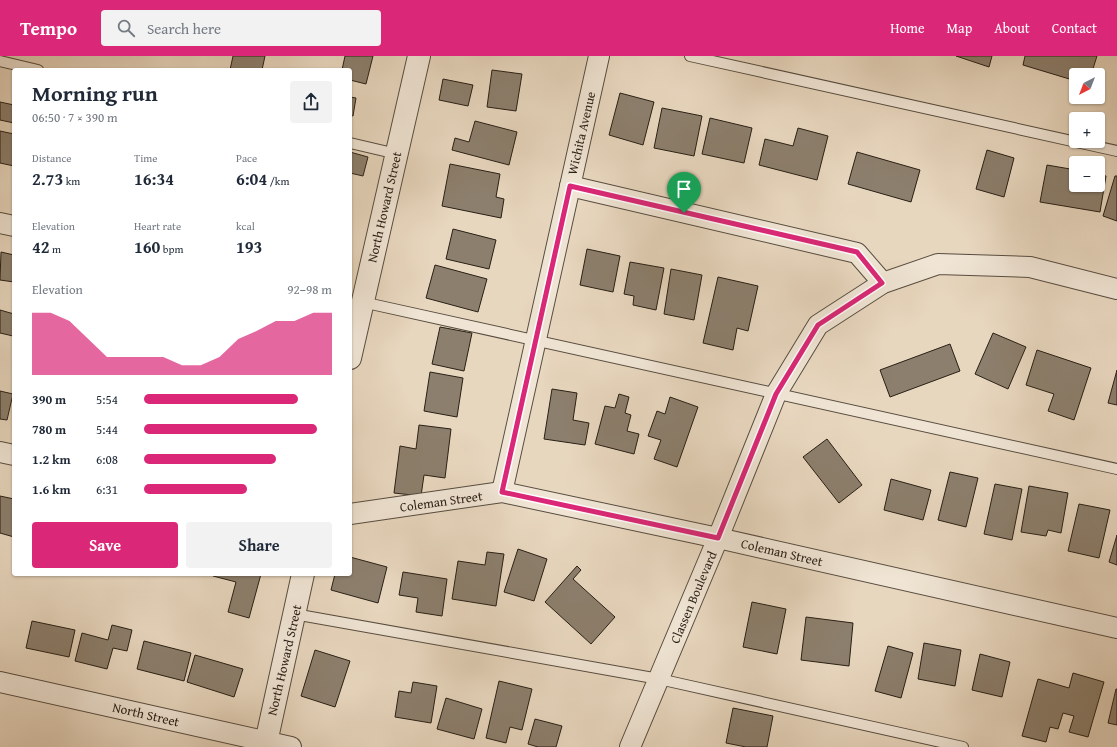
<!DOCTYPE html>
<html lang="en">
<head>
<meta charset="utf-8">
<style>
  body { margin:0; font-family:"Gentium Book Plus",serif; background:#f2f2f3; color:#1f2937; height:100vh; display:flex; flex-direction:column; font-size:15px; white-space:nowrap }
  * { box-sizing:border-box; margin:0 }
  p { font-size:13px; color:#747a83 }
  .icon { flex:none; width:22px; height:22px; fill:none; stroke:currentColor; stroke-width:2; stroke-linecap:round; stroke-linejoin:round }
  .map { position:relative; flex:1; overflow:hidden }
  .drawer { position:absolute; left:12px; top:12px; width:340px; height:508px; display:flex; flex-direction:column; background:#fff; border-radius:4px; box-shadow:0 1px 3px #0004 }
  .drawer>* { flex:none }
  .needle { width:26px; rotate:222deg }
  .tools { position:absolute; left:1069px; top:12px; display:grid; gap:8px }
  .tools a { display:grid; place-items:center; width:36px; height:36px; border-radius:4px; background:#fff; box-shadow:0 1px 3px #0004; font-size:20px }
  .pin { position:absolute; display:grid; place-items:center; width:34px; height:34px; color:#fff; margin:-41px -17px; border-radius:50% 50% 50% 0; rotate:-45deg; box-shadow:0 0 4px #0007 }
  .pin .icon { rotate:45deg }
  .round { display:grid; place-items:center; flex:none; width:42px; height:42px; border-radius:4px; background:#f2f2f3 }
  .headline { display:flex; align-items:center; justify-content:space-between; height:68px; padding:0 20px }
  h1 { font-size:22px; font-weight:600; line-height:30px }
  .figures { display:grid; grid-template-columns:repeat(3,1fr); gap:6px; height:68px; padding:4px 20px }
  .figures div { display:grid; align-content:center }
  .figures b { font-size:17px; font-weight:600 }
  .figures small { font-size:11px; font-weight:400 }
  .figures p { font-size:11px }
  .chart { height:112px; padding:8px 20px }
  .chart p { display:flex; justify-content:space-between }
  .chart svg { width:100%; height:72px; margin-top:4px; fill:#db2777; opacity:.7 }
  .button { display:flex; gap:8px; margin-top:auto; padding:8px 20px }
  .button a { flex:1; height:46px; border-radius:4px; background:#db2777; color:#fff; font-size:16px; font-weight:600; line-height:46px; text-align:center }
  .button a+a { background:#f2f2f3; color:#1f2937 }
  ul { padding:0 20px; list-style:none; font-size:13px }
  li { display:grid; grid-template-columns:64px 48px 1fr; align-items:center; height:30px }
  li i { height:10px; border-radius:5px; background:#db2777 }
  header { display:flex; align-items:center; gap:24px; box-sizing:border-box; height:56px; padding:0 20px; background:#db2777; color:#fff }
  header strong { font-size:19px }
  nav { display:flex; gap:22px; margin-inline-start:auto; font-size:14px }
  .search { width:280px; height:36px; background:#f2f2f3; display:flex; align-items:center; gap:10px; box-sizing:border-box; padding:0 14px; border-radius:4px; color:#747a83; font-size:15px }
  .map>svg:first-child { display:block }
  .building { fill:#8c7f6d; stroke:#281f15 }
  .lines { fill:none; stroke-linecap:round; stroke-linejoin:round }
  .service-casing { stroke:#584d40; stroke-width:12 }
  .minor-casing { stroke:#584d40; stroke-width:22 }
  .tertiary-casing { stroke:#584d40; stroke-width:24 }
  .service { stroke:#f0e5d5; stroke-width:10 }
  .minor { stroke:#f0e5d5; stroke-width:20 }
  .tertiary { stroke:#f0e5d5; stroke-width:22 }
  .route-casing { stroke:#fff; stroke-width:8 }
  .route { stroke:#db2777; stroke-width:5 }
  .labels { text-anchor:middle; stroke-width:4; stroke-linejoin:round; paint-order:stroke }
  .street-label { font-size:13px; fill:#281f15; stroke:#f0e5d5 }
</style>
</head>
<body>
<header>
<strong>Tempo</strong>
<div class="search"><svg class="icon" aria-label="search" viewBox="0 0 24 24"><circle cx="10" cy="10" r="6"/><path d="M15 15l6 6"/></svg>Search here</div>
<nav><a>Home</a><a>Map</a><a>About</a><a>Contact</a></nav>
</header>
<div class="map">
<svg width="1117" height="691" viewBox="0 0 1117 691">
  <rect width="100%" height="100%" fill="#e8d7bf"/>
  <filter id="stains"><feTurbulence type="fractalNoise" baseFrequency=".005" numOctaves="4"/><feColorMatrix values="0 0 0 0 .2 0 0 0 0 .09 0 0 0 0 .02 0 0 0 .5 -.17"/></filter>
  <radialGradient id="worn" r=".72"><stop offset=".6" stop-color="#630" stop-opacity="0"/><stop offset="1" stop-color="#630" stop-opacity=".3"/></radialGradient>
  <g class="building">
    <polygon points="233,0 265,0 262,14 230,14"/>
    <polygon points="345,0 373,0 366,28 350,24 350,14 342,14"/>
    <polygon points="956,0 992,0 989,11"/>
    <polygon points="1025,0 1097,0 1091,19 1076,19 1076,25 1023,9"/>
    <polygon points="492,14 522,18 516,55 487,51"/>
    <polygon points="443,23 473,29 468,50 439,44"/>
    <polygon points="620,37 654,46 643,89 609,79"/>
    <polygon points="350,41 356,42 353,60 350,59"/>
    <polygon points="0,46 14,49 14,67 0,64"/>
    <polygon points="662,52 702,60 694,100 654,92"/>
    <polygon points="710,62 752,72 744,107 702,98"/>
    <polygon points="475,65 517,76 509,109 452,94 455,82 469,86"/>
    <polygon points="798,72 828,80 817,124 759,109 765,83 793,90"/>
    <polygon points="0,75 14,78 14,110 0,107"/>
    <polygon points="987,94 1014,102 1004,141 976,133"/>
    <polygon points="350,96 368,101 363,120 350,117"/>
    <polygon points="857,96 920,114 911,146 848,128"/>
    <polygon points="450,108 500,118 496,141 504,143 501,162 442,150"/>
    <polygon points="1047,109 1076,114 1076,129 1098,129 1098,118 1106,120 1100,156 1040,146"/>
    <polygon points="1115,120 1117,120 1117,165 1103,160"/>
    <polygon points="453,173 496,184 489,213 446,203"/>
    <polygon points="587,193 620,200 613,236 580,229"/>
    <polygon points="1,196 14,199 14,226 0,224"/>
    <polygon points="630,206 664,212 656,254 633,249 634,240 624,238"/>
    <polygon points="435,209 487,223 478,256 426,242"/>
    <polygon points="671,213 702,219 694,264 664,258"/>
    <polygon points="718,221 758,230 748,275 737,272 733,294 703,287"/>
    <polygon points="0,254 14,258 13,280 0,277"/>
    <polygon points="440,271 472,277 464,315 432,308"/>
    <polygon points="993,277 1026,291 1008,333 975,318"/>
    <polygon points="950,288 960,315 890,341 880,314"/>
    <polygon points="1037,294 1091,312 1074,364 1048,355 1054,338 1026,329"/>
    <polygon points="1117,314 1117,349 1108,347"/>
    <polygon points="430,316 463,322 457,361 424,355"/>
    <polygon points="552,333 577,337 573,364 589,367 585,389 544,383"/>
    <polygon points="0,335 13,338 7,364 0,363"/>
    <polygon points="619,338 629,341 625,357 631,359 627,375 639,378 634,398 595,388 605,350 615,352"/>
    <polygon points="670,341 698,351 677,411 654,403 661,384 648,380 657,355 665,358"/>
    <polygon points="419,369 451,373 445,422 424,419 421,440 394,437 400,390 416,393"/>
    <polygon points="827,383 862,429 839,447 803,401"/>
    <polygon points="950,416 978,422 966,471 938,464"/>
    <polygon points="891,423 931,434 923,464 884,454"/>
    <polygon points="995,428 1022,433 1012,484 984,478"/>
    <polygon points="1029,430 1068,437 1061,477 1048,474 1046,480 1021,476"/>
    <polygon points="0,440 14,443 14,481 0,477"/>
    <polygon points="1079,448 1110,454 1099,502 1068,495"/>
    <polygon points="1117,479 1117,509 1109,506"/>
    <polygon points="518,493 547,503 534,545 504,536"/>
    <polygon points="487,496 504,498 496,550 452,543 458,505 485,509"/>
    <polygon points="350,501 387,511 378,547 331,534 335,518 350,518"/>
    <polygon points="577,510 581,514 573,523 615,561 591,588 545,546"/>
    <polygon points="403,516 447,523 442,560 416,556 418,542 399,539"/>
    <polygon points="213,518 261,518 249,562 228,556 236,526 213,520"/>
    <polygon points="752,546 786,553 777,598 743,591"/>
    <polygon points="806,561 853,567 849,610 801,604"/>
    <polygon points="32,565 75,574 69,601 26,592"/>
    <polygon points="112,569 132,574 127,595 113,592 107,613 75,605 82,577 108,584"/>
    <polygon points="144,585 191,597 184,625 137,613"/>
    <polygon points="924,587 961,594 955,630 918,623"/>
    <polygon points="888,590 913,597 901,642 875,635"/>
    <polygon points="315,594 350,605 335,651 301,640"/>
    <polygon points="980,598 1010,606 1002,641 972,634"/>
    <polygon points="195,599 243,613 234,641 187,626"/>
    <polygon points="1073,617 1104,626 1088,681 1069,676 1074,660 1063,657 1058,673 1050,671 1046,686 1022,680 1038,623 1069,632"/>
    <polygon points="499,625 532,633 522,674 510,671 506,687 486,682"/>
    <polygon points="413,626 437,630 431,667 395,661 399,635 411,637"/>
    <polygon points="1116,633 1117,633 1117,669 1108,667"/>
    <polygon points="446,642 482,653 474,683 437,673"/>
    <polygon points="733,652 773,660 767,691 746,691 726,687"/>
    <polygon points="535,663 562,670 556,691 538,691 528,688"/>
  </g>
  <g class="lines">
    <defs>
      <g id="service">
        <polyline points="690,0 1117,95"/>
        <polyline points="0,5 38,14"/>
        <polyline points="350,87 397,98"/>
        <polyline points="362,246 1117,413"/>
        <polyline points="294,558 659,623 963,691"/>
      </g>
      <g id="minor">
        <polyline points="570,130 857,197 883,227"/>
        <polyline points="0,167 14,170"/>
        <polyline points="0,396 14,399"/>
        <polyline points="502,436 599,0"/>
        <polyline points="350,458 502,436 718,482 1117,572"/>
        <polyline points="0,626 291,691"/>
        <polyline points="630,691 718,482 776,338 818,269 883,227 938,208 1030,211 1117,233"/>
      </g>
      <g id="tertiary">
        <polyline points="350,302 419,0"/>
        <polyline points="265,691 303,518"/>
      </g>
    </defs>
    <use href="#service" class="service-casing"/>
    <use href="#minor" class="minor-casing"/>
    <use href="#tertiary" class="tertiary-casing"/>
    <use href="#service" class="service"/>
    <use href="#minor" class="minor"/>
    <use href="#tertiary" class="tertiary"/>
  </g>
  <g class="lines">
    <defs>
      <polygon id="route" points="570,130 857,196 882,227 818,269 776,338 718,482 502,436"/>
    </defs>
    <use href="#route" class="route-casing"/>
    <use href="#route" class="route"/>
  </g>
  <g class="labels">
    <g class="street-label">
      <text transform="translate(581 77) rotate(-77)" y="5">Wichita Avenue</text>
      <text transform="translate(384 151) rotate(-77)" y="5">North Howard Street</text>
      <text transform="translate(441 445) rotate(-8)" y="5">Coleman Street</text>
      <text transform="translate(782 496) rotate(13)" y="5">Coleman Street</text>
      <text transform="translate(693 541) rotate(-67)" y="5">Classen Boulevard</text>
      <text transform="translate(284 604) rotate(-77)" y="5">North Howard Street</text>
      <text transform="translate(146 658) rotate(13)" y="5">North Street</text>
    </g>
  </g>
  <rect width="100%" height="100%" filter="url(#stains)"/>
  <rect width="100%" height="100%" fill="url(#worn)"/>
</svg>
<div class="tools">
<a><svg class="needle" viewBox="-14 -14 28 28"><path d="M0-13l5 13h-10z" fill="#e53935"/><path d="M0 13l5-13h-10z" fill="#747a83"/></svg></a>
<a>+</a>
<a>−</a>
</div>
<div class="pin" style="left:684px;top:157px;background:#1e9e55"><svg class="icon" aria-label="arrive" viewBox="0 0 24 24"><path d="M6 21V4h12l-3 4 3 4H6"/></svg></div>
<section class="drawer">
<div class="headline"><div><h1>Morning run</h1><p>06:50 · 7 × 390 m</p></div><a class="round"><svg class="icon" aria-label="share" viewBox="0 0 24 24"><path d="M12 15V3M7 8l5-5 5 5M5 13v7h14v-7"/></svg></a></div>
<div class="figures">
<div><p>Distance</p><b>2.73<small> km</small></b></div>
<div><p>Time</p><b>16:34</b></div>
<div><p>Pace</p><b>6:04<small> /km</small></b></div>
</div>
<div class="figures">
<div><p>Elevation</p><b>42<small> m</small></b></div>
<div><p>Heart rate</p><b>160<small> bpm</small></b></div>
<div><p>kcal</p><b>193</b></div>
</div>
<div class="chart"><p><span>Elevation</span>92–98 m</p>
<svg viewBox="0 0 160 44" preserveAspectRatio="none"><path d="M0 44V6L10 6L20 11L30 22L40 33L50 33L60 33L70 33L80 38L90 38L100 33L110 22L120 17L130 11L140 11L150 6L160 6V44z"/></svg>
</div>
<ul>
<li><b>390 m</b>5:54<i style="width:82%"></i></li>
<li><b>780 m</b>5:44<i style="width:92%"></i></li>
<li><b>1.2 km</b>6:08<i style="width:70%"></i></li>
<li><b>1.6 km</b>6:31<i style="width:55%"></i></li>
</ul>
<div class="button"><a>Save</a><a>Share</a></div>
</section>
</div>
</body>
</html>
